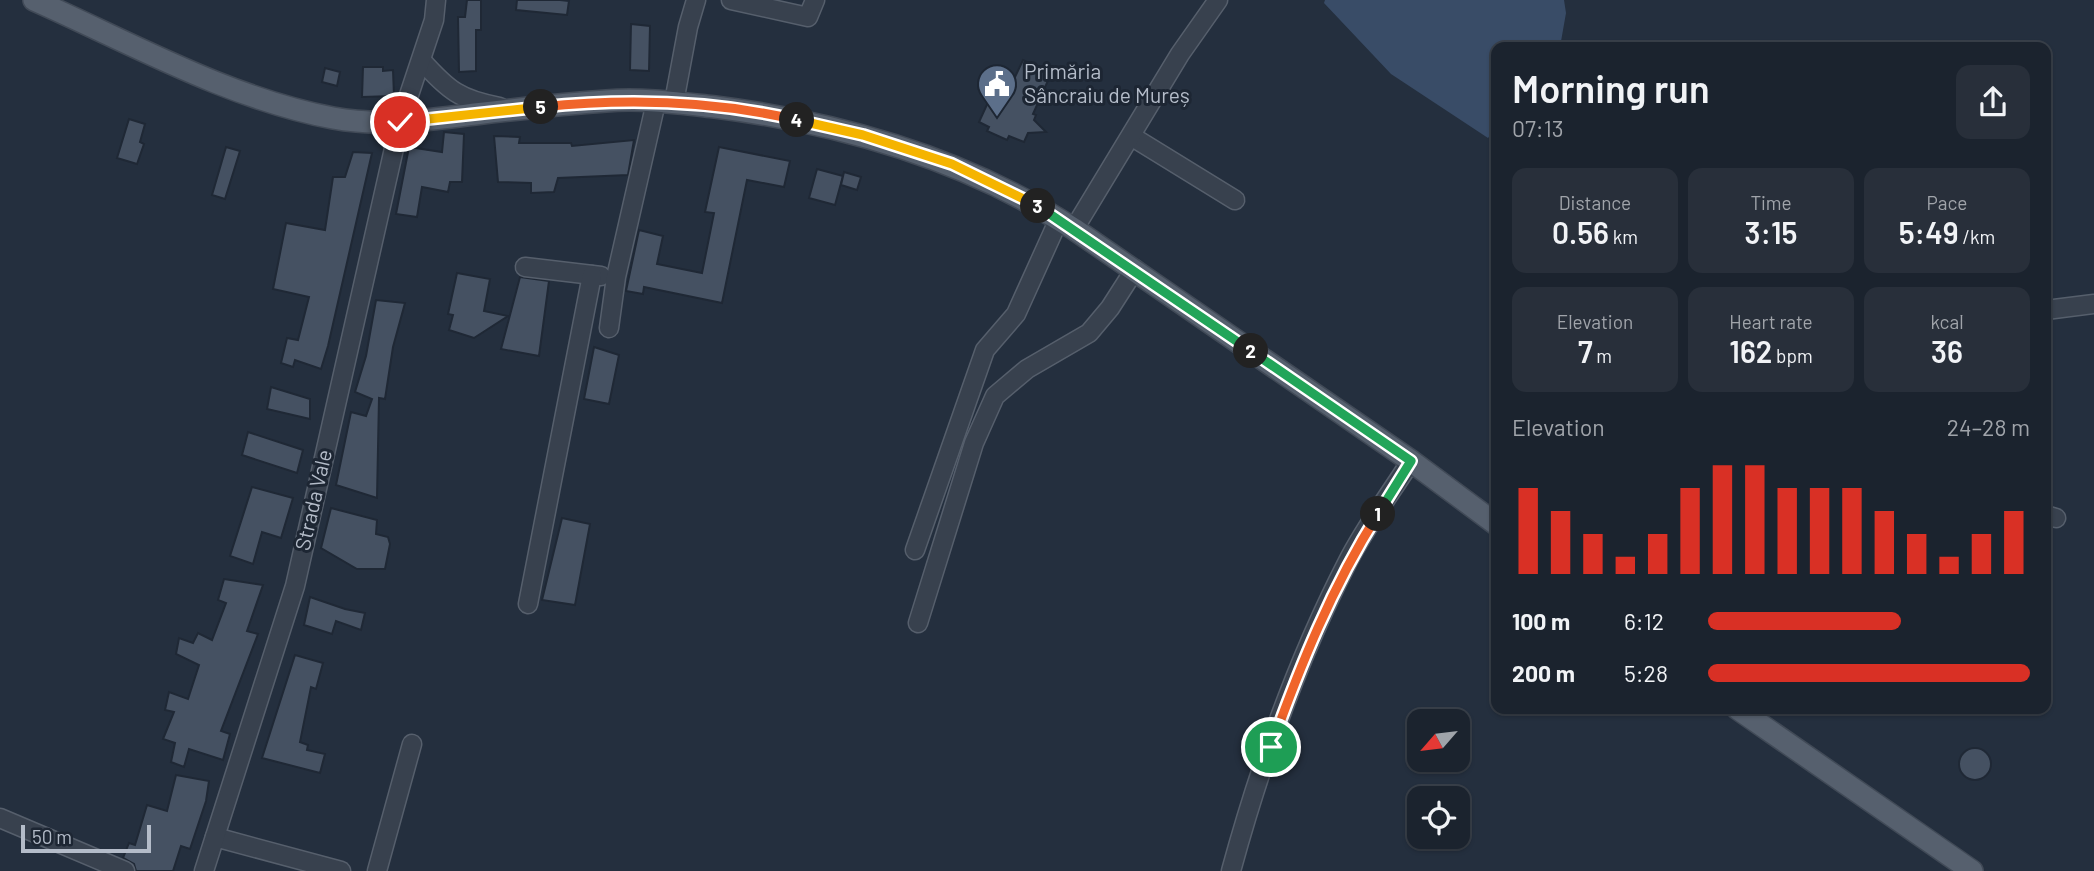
<!DOCTYPE html>
<html lang="en">
<head>
<meta charset="utf-8">
<style>
  body { margin:0; font-family:Barlow,sans-serif; background:#282f3a; color:#f1f3f6; height:100vh; display:flex; flex-direction:column; font-size:26px; white-space:nowrap }
  * { box-sizing:border-box; margin:0 }
  p { font-size:23px; color:#a0a4aa }
  .icon { flex:none; width:38px; height:38px; fill:none; stroke:currentColor; stroke-width:2; stroke-linecap:round; stroke-linejoin:round }
  .map { position:relative; flex:1; overflow:hidden }
  .sheet { position:absolute; left:1491px; top:42px; width:560px; height:672px; display:flex; flex-direction:column; background:#1b232e; border-radius:14px; box-shadow:0 2px 5px #0004,0 0 0 2px #39404a }
  .sheet>* { flex:none }
  .needle { width:46px; rotate:242deg }
  .controls { position:absolute; left:1407px; top:709px; display:grid; gap:14px }
  .controls a { display:grid; place-items:center; width:63px; height:63px; border-radius:14px; background:#1b232e; box-shadow:0 2px 5px #0004,0 0 0 2px #39404a; font-size:35px }
  .scale { position:absolute; left:21px; bottom:18px; width:130px; box-sizing:border-box; padding-left:7px; border:4px solid #b4bcc9; border-top:0; font-size:19px; line-height:24px; white-space:nowrap; color:#b4bcc9; -webkit-text-stroke:5px #1d2633; paint-order:stroke }
  .pin { position:absolute; display:grid; place-items:center; width:60px; height:60px; color:#fff; margin:-30px; border:4px solid #fff; border-radius:50%; box-shadow:0 2px 7px #0007 }
  .km { position:absolute; width:35px; height:35px; margin:-18px; border-radius:50%; background:#222; color:#fff; font-size:19px; line-height:35px; text-align:center }
  .round { display:grid; place-items:center; flex:none; width:74px; height:74px; border-radius:14px; background:#282f3a }
  .head { display:flex; align-items:center; justify-content:space-between; height:119px; padding:0 21px }
  h1 { font-size:38px; font-weight:600; line-height:52px }
  .metrics { display:grid; grid-template-columns:repeat(3,1fr); gap:10px; height:119px; padding:7px 21px }
  .metrics div { display:grid; align-content:center; border-radius:14px; background:#282f3a; text-align:center }
  .metrics b { font-size:30px; font-weight:600 }
  .metrics small { font-size:19px; font-weight:400 }
  .metrics p { font-size:19px }
  .chart { height:196px; padding:14px 21px }
  .chart p { display:flex; justify-content:space-between }
  .chart svg { width:100%; height:126px; margin-top:7px; stroke:#d93025; stroke-width:6 }
  ul { padding:0 21px; list-style:none; font-size:23px }
  li { display:grid; grid-template-columns:112px 84px 1fr; align-items:center; height:52px }
  li i { height:18px; border-radius:9px; background:#d93025 }
  .map>svg:first-child { display:block }
  .water { fill:#394c67 }
  .building { fill:#455162; stroke:#1f2835; stroke-width:2 }
  .lines { fill:none; stroke-linecap:round; stroke-linejoin:round }
  .minor-casing { stroke:#565f6c; stroke-width:21 }
  .major-casing { stroke:#414a57; stroke-width:24 }
  .minor { stroke:#38414e; stroke-width:18 }
  .major { stroke:#56606e; stroke-width:21 }
  .split-1-casing { stroke:#fff; stroke-width:14 }
  .split-2-casing { stroke:#fff; stroke-width:14 }
  .split-3-casing { stroke:#fff; stroke-width:14 }
  .split-4-casing { stroke:#fff; stroke-width:14 }
  .split-5-casing { stroke:#fff; stroke-width:14 }
  .split-6-casing { stroke:#fff; stroke-width:14 }
  .split-1 { stroke:#f0652b; stroke-width:9 }
  .split-2 { stroke:#22a559; stroke-width:9 }
  .split-3 { stroke:#22a559; stroke-width:9 }
  .split-4 { stroke:#f5b400; stroke-width:9 }
  .split-5 { stroke:#f0652b; stroke-width:9 }
  .split-6 { stroke:#f5b400; stroke-width:9 }
  .labels { text-anchor:middle; stroke-width:6; stroke-linejoin:round; paint-order:stroke }
  .poi-label { font-size:21px; fill:#b4bcc9; stroke:#1d2633; text-anchor:start }
  .street-label { font-size:21px; fill:#b4bcc9; stroke:#1d2633 }
</style>
</head>
<body>
<div class="map">
<svg width="2094" height="871" viewBox="0 0 2094 871">
  <rect width="100%" height="100%" fill="#242f3e"/>
  <polygon class="water" points="1325,0 1564,0 1566,13 1560,47 1496,47 1496,128 1488,138 1391,74 1324,3"/>
  <g class="building">
    <polygon points="467,0 481,0 481,30 476,30 476,71 459,72 458,17 465,17"/>
    <polygon points="517,0 560,0 569,1 567,15 516,10"/>
    <polygon points="631,24 650,26 649,71 630,70"/>
    <polygon points="1023,60 1051,74 1033,114 1036,115 1034,120 1046,132 1028,133 1024,142 1009,136 1007,140 987,131 989,127 979,122 995,87 1008,92"/>
    <polygon points="363,67 383,67 383,71 393,70 394,96 362,97"/>
    <polygon points="325,68 340,72 337,86 322,82"/>
    <polygon points="129,119 145,124 140,142 144,144 137,164 117,158"/>
    <polygon points="444,132 464,134 462,182 450,182 448,192 422,187 417,217 396,214 409,147 442,152"/>
    <polygon points="494,136 520,137 519,143 571,143 572,146 634,140 628,175 558,178 554,192 531,193 531,183 498,182"/>
    <polygon points="226,147 240,151 225,199 212,195"/>
    <polygon points="719,147 790,161 784,187 747,180 722,303 644,287 643,294 626,291 639,230 663,236 657,264 702,273 714,213 705,212"/>
    <polygon points="353,152 372,153 328,346 321,369 295,360 293,367 281,363 287,338 298,340 309,297 273,289 286,223 325,230 333,177 345,177"/>
    <polygon points="817,169 843,176 835,205 809,198"/>
    <polygon points="844,172 861,177 857,190 841,185"/>
    <polygon points="457,273 490,279 484,311 508,316 474,338 449,330 453,315 448,314"/>
    <polygon points="520,277 549,281 539,356 501,349"/>
    <polygon points="376,300 405,303 393,347 385,399 379,398 377,498 336,485 351,412 366,416 372,399 355,392 366,356"/>
    <polygon points="594,347 619,355 609,404 584,399"/>
    <polygon points="271,387 310,399 310,419 267,409"/>
    <polygon points="248,432 303,450 297,473 242,455"/>
    <polygon points="252,487 293,498 281,538 262,532 253,564 230,556"/>
    <polygon points="331,508 377,520 376,534 388,537 390,544 385,569 357,569 321,548"/>
    <polygon points="562,518 590,524 575,605 542,600"/>
    <polygon points="224,579 263,585 247,631 258,634 221,731 230,734 223,760 189,749 184,767 171,762 175,743 163,739 174,712 165,710 169,692 188,699 199,665 176,654 179,638 193,643 198,633 212,640 226,603 218,600"/>
    <polygon points="310,597 345,609 365,613 361,630 336,621 332,634 304,625"/>
    <polygon points="295,655 323,663 316,689 311,687 300,742 308,745 307,750 325,754 320,773 262,758"/>
    <circle cx="1975" cy="764" r="16"/>
    <polygon points="176,775 209,781 206,801 190,849 181,846 173,871 136,871 134,864 123,858 129,843 135,845 147,805 167,811"/>
  </g>
  <g class="lines">
    <defs>
      <g id="minor">
        <polyline points="731,0 808,17 815,0"/>
        <path d="M422 61C448 90 460 100 500 107"/>
        <polyline points="674,102 688,27 696,0"/>
        <polyline points="1131,136 1235,200"/>
        <polyline points="1074,229 1180,54 1218,0"/>
        <polyline points="525,267 601,276"/>
        <polyline points="2046,310 2094,304"/>
        <polyline points="609,328 616,277 656,102"/>
        <polyline points="2046,515 2056,518"/>
        <polyline points="915,550 985,350 1016,314 1059,219"/>
        <polyline points="528,604 592,275"/>
        <polyline points="918,623 974,443 995,396 1027,369 1089,333 1110,308 1135,269"/>
        <polyline points="0,818 125,871"/>
        <polyline points="215,837 341,871"/>
        <polyline points="204,871 295,586 400,122 434,20 436,0"/>
        <polyline points="377,871 412,744"/>
        <path d="M1231 871C1260 765 1298 658 1348 561 1366 526 1390 494 1411 461"/>
      </g>
      <g id="major">
        <path d="M34 0C131 43 228 98 333 118 380 127 429 120 475 114 518 109 562 104 606 101 642 98 679 103 715 107 842 123 966 159 1074 229L1411 461 1496 524"/>
        <polyline points="1738,709 1972,871"/>
      </g>
    </defs>
    <use href="#minor" class="minor-casing"/>
    <use href="#major" class="major-casing"/>
    <use href="#minor" class="minor"/>
    <use href="#major" class="major"/>
  </g>
  <g class="lines">
    <defs>
      <path id="split-1" d="M1271 747C1300 666 1332 587 1378 514"/>
      <polyline id="split-2" points="1251,351 1411,461 1378,514"/>
      <polyline id="split-3" points="1038,206 1251,351"/>
      <polyline id="split-4" points="797,120 863,135 952,164 1038,206"/>
      <path id="split-5" d="M541 107C628 98 711 100 797 120"/>
      <polyline id="split-6" points="400,122 541,107"/>
    </defs>
    <use href="#split-1" class="split-1-casing"/>
    <use href="#split-2" class="split-2-casing"/>
    <use href="#split-3" class="split-3-casing"/>
    <use href="#split-4" class="split-4-casing"/>
    <use href="#split-5" class="split-5-casing"/>
    <use href="#split-6" class="split-6-casing"/>
    <use href="#split-1" class="split-1"/>
    <use href="#split-2" class="split-2"/>
    <use href="#split-3" class="split-3"/>
    <use href="#split-4" class="split-4"/>
    <use href="#split-5" class="split-5"/>
    <use href="#split-6" class="split-6"/>
  </g>
  <defs>
    <symbol id="civic-pin" viewBox="-11 -11 22 30"><path d="M0 17L-7.5 6A9.5 9.5 0 1 1 7.5 6Z" fill="#5c6f8a" stroke="#1d2633"/><path d="M-.6-6.5H3V-4.5H.6V-3L4-1V1h2V6H-6V1h2V-1L-.6-3ZM-1.2 2.5V6h2.4V2.5Z" fill="#fff"/></symbol>
  </defs>
  <g fill-rule="evenodd">
    <use href="#civic-pin" x="975" y="62" width="44" height="60"/>
  </g>
  <g class="labels">
    <g class="poi-label">
      <text x="1024" y="79">Primăria<tspan x="1024" dy="24">Sâncraiu de Mureș</tspan></text>
    </g>
    <g class="street-label">
      <text transform="translate(314 500) rotate(-77)" y="7">Strada Vale</text>
    </g>
  </g>
</svg>
<div class="controls">
<a><svg class="needle" viewBox="-14 -14 28 28"><path d="M0-13l5 13h-10z" fill="#e53935"/><path d="M0 13l5-13h-10z" fill="#a0a4aa"/></svg></a>
<a><svg class="icon" aria-label="locate" viewBox="0 0 24 24"><circle cx="12" cy="12" r="6"/><path d="M12 2v4M12 18v4M2 12h4M18 12h4"/></svg></a>
</div>
<div class="scale">50 m</div>
<div class="pin" style="left:1271px;top:747px;background:#1e9e55"><svg class="icon" aria-label="arrive" viewBox="0 0 24 24"><path d="M6 21V4h12l-3 4 3 4H6"/></svg></div>
<div class="pin" style="left:400px;top:122px;background:#d93025"><svg class="icon" aria-label="check" viewBox="0 0 24 24"><path d="M5 12l5 5 9-10"/></svg></div>
<b class="km" style="left:1378px;top:514px">1</b>
<b class="km" style="left:1251px;top:351px">2</b>
<b class="km" style="left:1038px;top:206px">3</b>
<b class="km" style="left:797px;top:120px">4</b>
<b class="km" style="left:541px;top:107px">5</b>
<section class="sheet">
<div class="head"><div><h1>Morning run</h1><p>07:13</p></div><a class="round"><svg class="icon" aria-label="share" viewBox="0 0 24 24"><path d="M12 15V3M7 8l5-5 5 5M5 13v7h14v-7"/></svg></a></div>
<div class="metrics">
<div><p>Distance</p><b>0.56<small> km</small></b></div>
<div><p>Time</p><b>3:15</b></div>
<div><p>Pace</p><b>5:49<small> /km</small></b></div>
</div>
<div class="metrics">
<div><p>Elevation</p><b>7<small> m</small></b></div>
<div><p>Heart rate</p><b>162<small> bpm</small></b></div>
<div><p>kcal</p><b>36</b></div>
</div>
<div class="chart"><p><span>Elevation</span>24–28 m</p>
<svg viewBox="0 0 160 44" preserveAspectRatio="none"><path d="M5 44V14M15 44V22M25 44V30M35 44V38M45 44V30M55 44V14M65 44V6M75 44V6M85 44V14M95 44V14M105 44V14M115 44V22M125 44V30M135 44V38M145 44V30M155 44V22"/></svg>
</div>
<ul>
<li><b>100 m</b>6:12<i style="width:60%"></i></li>
<li><b>200 m</b>5:28<i style="width:100%"></i></li>
</ul>
</section>
</div>
</body>
</html>
